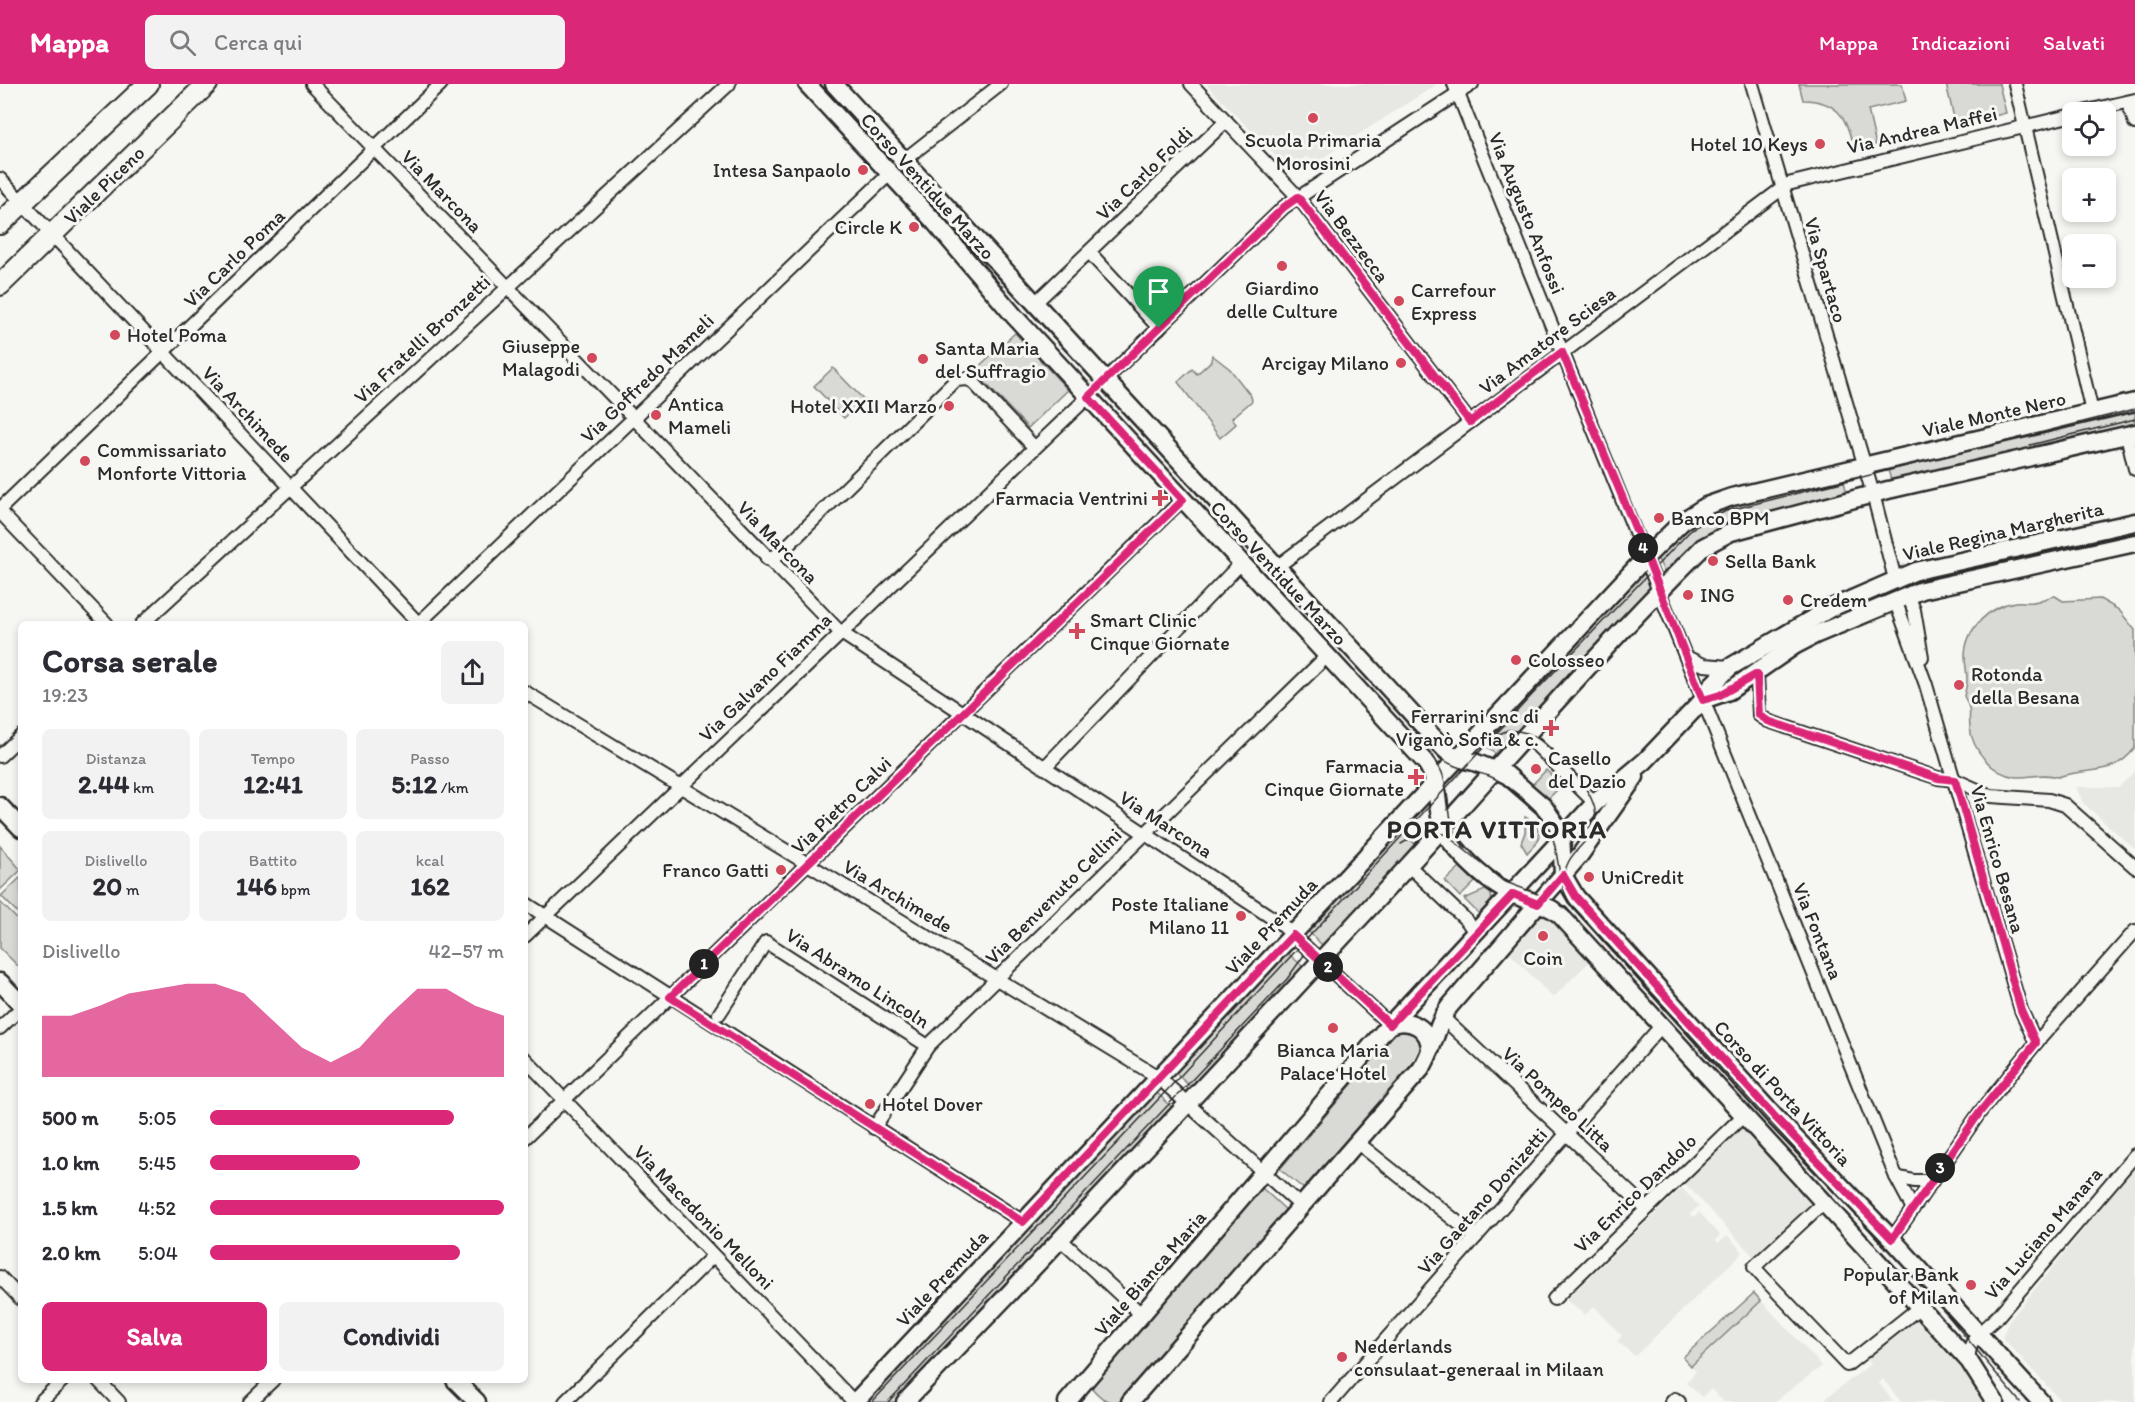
<!DOCTYPE html>
<html lang="it">
<head>
<meta charset="utf-8">
<style>
  body { margin:0; font-family:Itim,sans-serif; background:#f2f2f3; color:#2b2b33; height:100vh; display:flex; flex-direction:column; font-size:22px; white-space:nowrap }
  * { box-sizing:border-box; margin:0 }
  p { font-size:20px; color:#7c7c81 }
  .icon { flex:none; width:33px; height:33px; fill:none; stroke:currentColor; stroke-width:2; stroke-linecap:round; stroke-linejoin:round }
  .map { position:relative; flex:1; overflow:hidden }
  .drawer { position:absolute; left:18px; top:537px; width:510px; height:762px; display:flex; flex-direction:column; background:#fff; border-radius:9px; box-shadow:0 3px 9px #0003 }
  .drawer>* { flex:none }
  .tools { position:absolute; left:2062px; top:18px; display:grid; gap:12px }
  .tools a { display:grid; place-items:center; width:54px; height:54px; border-radius:9px; background:#fff; box-shadow:0 3px 9px #0003; font-size:30px }
  .pin { position:absolute; display:grid; place-items:center; width:51px; height:51px; color:#fff; margin:-62px -26px; border-radius:50% 50% 50% 0; rotate:-45deg; box-shadow:0 0 6px #0007 }
  .pin .icon { rotate:45deg }
  .km { position:absolute; width:30px; height:30px; margin:-15px; border-radius:50%; background:#222; color:#fff; font-size:16px; line-height:30px; text-align:center }
  .round { display:grid; place-items:center; flex:none; width:63px; height:63px; border-radius:9px; background:#f2f2f3 }
  .summary { display:flex; align-items:center; justify-content:space-between; height:102px; padding:0 24px }
  h1 { font-size:33px; font-weight:800; line-height:45px }
  .stats { display:grid; grid-template-columns:repeat(3,1fr); gap:9px; height:102px; padding:6px 24px }
  .stats div { display:grid; align-content:center; border-radius:9px; background:#f2f2f3; text-align:center }
  .stats b { font-size:26px; font-weight:800 }
  .stats small { font-size:16px; font-weight:400 }
  .stats p { font-size:16px }
  .chart { height:168px; padding:12px 24px }
  .chart p { display:flex; justify-content:space-between }
  .chart svg { width:100%; height:108px; margin-top:6px; fill:#db2777; opacity:.7 }
  .button { display:flex; gap:12px; margin-top:auto; padding:12px 24px }
  .button a { flex:1; height:69px; border-radius:9px; background:#db2777; color:#fff; font-size:24px; font-weight:800; line-height:69px; text-align:center }
  .button a+a { background:#f2f2f3; color:#2b2b33 }
  ul { padding:0 24px; list-style:none; font-size:20px }
  li { display:grid; grid-template-columns:96px 72px 1fr; align-items:center; height:45px }
  li i { height:15px; border-radius:8px; background:#db2777 }
  header { display:flex; align-items:center; gap:36px; box-sizing:border-box; height:84px; padding:0 30px; background:#db2777; color:#fff }
  header strong { font-size:28px }
  nav { display:flex; gap:33px; margin-inline-start:auto; font-size:21px }
  .search { width:420px; height:54px; background:#f2f2f3; display:flex; align-items:center; gap:15px; box-sizing:border-box; padding:0 21px; border-radius:9px; color:#7c7c81; font-size:22px }
  .map>svg:first-child { display:block }
  .built { fill:#e7e7e3 }
  .green { fill:#d9d9d5; stroke:#828280; stroke-width:1.5 }
  .lines { fill:none; stroke-linecap:round; stroke-linejoin:round }
  .street-casing { stroke:#2b2b2b; stroke-width:16 }
  .secondary-casing { stroke:#2b2b2b; stroke-width:21 }
  .primary-casing { stroke:#2b2b2b; stroke-width:24 }
  .street { stroke:#f6f6f2; stroke-width:12 }
  .secondary { stroke:#f6f6f2; stroke-width:16 }
  .primary { stroke:#f6f6f2; stroke-width:20 }
  .tram { stroke:#2b2b2b; stroke-width:1.5 }
  .route-casing { stroke:#fff; stroke-width:12 }
  .route { stroke:#db2777; stroke-width:8 }
  .poi-dot { fill:#d1495b; stroke:#f6f6f2; stroke-width:2 }
  .labels { text-anchor:middle; stroke-width:6; stroke-linejoin:round; paint-order:stroke }
  .street-label { font-size:20px; fill:#2b2b2b; stroke:#f6f6f2 }
  .poi-label { font-size:20px; fill:#2b2b2b; stroke:#f6f6f2; text-anchor:start }
  .district-label { font-size:26px; font-weight:bold; letter-spacing:1.5px; fill:#2b2b2b; stroke:#f6f6f2 }
</style>
</head>
<body>
<header>
<strong>Mappa</strong>
<div class="search"><svg class="icon" aria-label="search" viewBox="0 0 24 24"><circle cx="10" cy="10" r="6"/><path d="M15 15l6 6"/></svg>Cerca qui</div>
<nav><a>Mappa</a><a>Indicazioni</a><a>Salvati</a></nav>
</header>
<div class="map">
<svg width="2135" height="1318" viewBox="0 0 2135 1318">
  <rect width="100%" height="100%" fill="#f6f6f2"/>
  <filter id="ink" filterUnits="userSpaceOnUse"><feTurbulence type="fractalNoise" baseFrequency=".0167" numOctaves="2"/><feDisplacementMap in="SourceGraphic" scale="12" xChannelSelector="R" yChannelSelector="G"/><feConvolveMatrix kernelMatrix="1 2 1 2 8 2 1 2 1" color-interpolation-filters="sRGB"/></filter>
  <g filter="url(#ink)">
    <g class="built">
      <polygon points="1206,0 1437,0 1316,78 1306,73 1288,85"/>
      <polygon points="2135,687 2135,765 2083,719 2076,703 2119,703"/>
      <polygon points="1536,820 1596,871 1553,914 1502,861"/>
      <polygon points="1744,1032 1824,1116 1758,1177 1680,1094"/>
      <polygon points="2135,1082 2135,1318 2062,1318 2002,1253 2009,1237"/>
      <polygon points="1682,1104 1699,1122 1690,1130 1694,1133 1699,1128 1720,1151 1716,1156 1718,1159 1728,1152 1743,1168 1635,1272 1617,1257 1622,1252 1594,1222 1585,1231 1566,1216"/>
      <polygon points="1754,1209 1822,1282 1774,1318 1724,1318 1711,1305 1702,1313 1686,1299 1696,1287 1683,1273"/>
      <polygon points="1921,1223 1994,1318 1901,1318 1883,1295 1879,1299 1893,1318 1821,1318 1871,1280 1863,1269"/>
    </g>
    <g class="green">
      <path d="M1799 0H1902L1906 17 1868 26 1876 61 1854 66C1846 34 1840 17 1803 16Z"/>
      <polygon points="1946,0 1999,0 2006,29 1956,42"/>
      <polygon points="1015,249 1068,306 1028,344 974,287"/>
      <polygon points="1212,271 1230,285 1251,312 1252,317 1232,334 1236,340 1220,354 1178,298 1192,285 1197,290 1211,277"/>
      <polygon points="833,284 864,316 844,334 814,302"/>
      <polygon points="2135,322 2135,342 1892,400 1887,382"/>
      <polygon points="1843,393 1847,410 1740,438 1666,492 1657,473 1679,449 1717,424"/>
      <polygon points="1644,486 1652,508 1495,670 1479,655"/>
      <path d="M2055 512 2063 517 2100 515 2119 526 2135 546V664C2112 694 2089 682 2058 693 2042 688 2031 694 2016 693 1992 690 1972 666 1970 643 1968 627 1973 630 1964 612 1970 590 1965 590 1965 571 1966 544 1990 522 2015 518 2021 517 2027 519 2033 518 2041 517 2047 513 2055 512Z"/>
      <polygon points="1546,686 1562,701 1547,716 1532,701"/>
      <polygon points="1525,733 1534,738 1540,750 1538,757 1527,769 1521,759 1525,748"/>
      <polygon points="1399,745 1416,761 1322,861 1306,845"/>
      <polygon points="0,762 21,786 0,806"/>
      <polygon points="1460,783 1475,798 1460,813 1445,797"/>
      <polygon points="21,793 21,832 1,812"/>
      <polygon points="1485,806 1491,810 1492,819 1481,832 1464,815"/>
      <polygon points="0,818 21,839 21,885 0,864"/>
      <polygon points="1285,867 1306,885 1193,1005 1172,986"/>
      <path d="M1397 947C1412 946 1418 949 1423 964L1419 972 1306 1107 1280 1085Z"/>
      <polygon points="1155,1007 1175,1026 897,1318 865,1318"/>
      <path d="M1261 1103 1287 1127 1119 1318C1103 1318 1099 1312 1089 1301Z"/>
      <polygon points="1754,1209 1761,1217 1691,1282 1683,1273"/>
    </g>
    <g class="lines">
      <defs>
        <g id="street">
          <polyline points="312,0 840,548 1280,839 1390,941"/>
          <polyline points="1191,0 1298,113 1470,338"/>
          <polyline points="1454,0 1896,1093 1912,1123"/>
          <polyline points="1752,0 1873,410 1895,495"/>
          <polyline points="2015,0 2092,328"/>
          <polyline points="2128,18 2135,39"/>
          <polyline points="2083,28 2135,16"/>
          <polyline points="0,95 419,540"/>
          <polyline points="1089,168 1159,244"/>
          <polyline points="1036,218 1226,37"/>
          <polyline points="1106,295 1284,123 1472,0"/>
          <polyline points="2127,351 2135,385"/>
          <polyline points="0,425 441,0"/>
          <polyline points="0,428 107,540"/>
          <polyline points="767,475 778,471 956,296 968,295 973,298 1034,363"/>
          <polyline points="1278,482 1788,100 2073,31"/>
          <polyline points="1908,511 1914,526 1922,573"/>
          <polyline points="1895,516 1926,601 2021,926 2036,959"/>
          <polyline points="142,540 729,0"/>
          <polyline points="418,540 904,76 1001,0"/>
          <polyline points="1686,573 1704,581 1730,583"/>
          <polyline points="1757,589 1759,631 1768,637 1938,694 1955,696 1991,712 2049,716 2065,721 2135,783"/>
          <polyline points="525,608 1158,993 1301,1122"/>
          <polyline points="1525,650 1595,719"/>
          <polyline points="0,672 21,652"/>
          <polyline points="1044,684 1241,479"/>
          <polyline points="1408,781 1467,837 1476,850"/>
          <polyline points="525,819 1023,1138"/>
          <polyline points="525,852 1088,313"/>
          <polyline points="719,930 766,858 928,962"/>
          <polyline points="1442,933 1647,1125"/>
          <polyline points="0,944 21,924"/>
          <polyline points="525,975 854,1318"/>
          <polyline points="874,1044 928,962 1327,572"/>
          <polyline points="525,1054 1183,415"/>
          <polyline points="1358,1059 1476,1153"/>
          <polyline points="1896,1093 1914,1097 1931,1097"/>
          <polyline points="1824,1118 1754,1183 1761,1191 1847,1281 1920,1223"/>
          <polyline points="1060,1155 1141,1230"/>
          <polyline points="1892,1155 1980,1028 2036,959 2135,847"/>
          <polyline points="0,1193 21,1215"/>
          <polyline points="1554,1215 1744,1031"/>
          <path d="M1969 1277C1966 1256 1985 1245 1998 1232L2135 1071"/>
          <polyline points="98,1296 119,1318"/>
          <polyline points="40,1318 63,1296"/>
          <polyline points="250,1318 273,1296"/>
          <polyline points="565,1318 713,1172"/>
          <polyline points="1331,1318 1662,941"/>
          <polyline points="1672,1318 1675,1315 1679,1318"/>
        </g>
        <g id="secondary">
          <path d="M807 0 932 135 1015 233 1426 679C1442 701 1434 734 1448 754 1463 775 1490 801 1514 811 1530 817 1548 820 1560 831L1969 1277 1995 1318"/>
          <polyline points="834,0 1446,667 1455,674 1474,678 1507,691 1544,723 1561,748 1563,791 1576,813 1776,1034 1892,1155 2041,1318"/>
          <polyline points="1703,616 1729,607 1794,562 1817,550 1922,506 2135,459"/>
          <polyline points="0,722 21,744"/>
          <polyline points="0,898 21,920"/>
          <path d="M1390 941C1410 933 1431 944 1430 967"/>
          <polyline points="455,1296 477,1318"/>
          <polyline points="855,1318 1646,473 1684,436 1706,422 1732,413 2135,318"/>
          <path d="M905 1318C1075 1142 1242 962 1408 782 1506 675 1600 565 1703 463L1731 448 1888 406 2135 349"/>
          <polyline points="1067,1318 1384,947 1595,719 1645,677 1703,616 1712,601 1730,583 1829,525 1916,487 2135,438"/>
          <path d="M1130 1318 1421 985C1434 966 1435 942 1449 923L1580 771 1635 693"/>
        </g>
        <g id="primary">
          <polyline points="0,140 148,0"/>
          <polyline points="0,201 207,0"/>
        </g>
      </defs>
      <use href="#street" class="street-casing"/>
      <use href="#secondary" class="secondary-casing"/>
      <use href="#primary" class="primary-casing"/>
      <use href="#street" class="street"/>
      <use href="#secondary" class="secondary"/>
      <use href="#primary" class="primary"/>
      <g class="tram">
        <path d="M820 0 1438 671C1452 685 1471 686 1489 692 1505 698 1536 724 1546 739 1561 763 1555 795 1570 819L1949 1233 2020 1318"/>
        <polyline points="2030,361 2135,335"/>
        <path d="M1495 652 1508 646C1517 647 1526 647 1534 652 1556 666 1602 711 1595 739 1588 764 1563 768 1564 799"/>
        <path d="M1432 673C1457 700 1439 736 1466 765"/>
        <polyline points="1401,760 1420,749 1445,750 1503,797 1556,817 1570,829"/>
        <polyline points="872,1318 1170,1003 1531,612 1693,444 1726,427 2135,325"/>
        <polyline points="888,1318 1287,895 1312,860"/>
      </g>
    </g>
  </g>
  <g class="lines" filter="url(#ink)">
    <defs>
      <polygon id="route" points="1298,113 1470,338 1562,268 1641,458 1703,616 1720,611 1757,590 1759,631 1768,637 1938,694 1955,696 2021,926 2036,959 1980,1028 1892,1155 1776,1034 1576,813 1563,791 1538,820 1513,810 1390,941 1293,851 1023,1138 670,913 1183,416 1088,313 1284,123"/>
    </defs>
    <use href="#route" class="route-casing"/>
    <use href="#route" class="route"/>
  </g>
  <g class="poi-dot">
    <circle cx="1313" cy="34" r="6"/>
    <circle cx="1820" cy="60" r="6"/>
    <circle cx="863" cy="86" r="6"/>
    <circle cx="914" cy="143" r="6"/>
    <circle cx="1282" cy="182" r="6"/>
    <circle cx="1399" cy="217" r="6"/>
    <circle cx="115" cy="251" r="6"/>
    <circle cx="592" cy="274" r="6"/>
    <circle cx="923" cy="275" r="6"/>
    <circle cx="1401" cy="279" r="6"/>
    <circle cx="949" cy="322" r="6"/>
    <circle cx="656" cy="331" r="6"/>
    <circle cx="85" cy="377" r="6"/>
    <path d="M1157 405h6v6h6v6h-6v6h-6v-6h-6v-6h6z"/>
    <circle cx="1659" cy="434" r="6"/>
    <circle cx="1713" cy="477" r="6"/>
    <circle cx="1688" cy="511" r="6"/>
    <circle cx="1788" cy="516" r="6"/>
    <path d="M1074 538h6v6h6v6h-6v6h-6v-6h-6v-6h6z"/>
    <circle cx="1516" cy="576" r="6"/>
    <circle cx="1959" cy="601" r="6"/>
    <path d="M1548 635h6v6h6v6h-6v6h-6v-6h-6v-6h6z"/>
    <circle cx="1536" cy="685" r="6"/>
    <path d="M1413 684h6v6h6v6h-6v6h-6v-6h-6v-6h6z"/>
    <circle cx="781" cy="786" r="6"/>
    <circle cx="1589" cy="793" r="6"/>
    <circle cx="1241" cy="832" r="6"/>
    <circle cx="1543" cy="852" r="6"/>
    <circle cx="1333" cy="944" r="6"/>
    <circle cx="870" cy="1020" r="6"/>
    <circle cx="1971" cy="1201" r="6"/>
    <circle cx="1342" cy="1273" r="6"/>
  </g>
  <g class="labels">
    <g class="street-label">
      <text transform="translate(1922 46) rotate(-13)" y="7">Via Andrea Maffei</text>
      <text transform="translate(1144 89) rotate(-44)" y="7">Via Carlo Foldi</text>
      <text transform="translate(104 101) rotate(-44)" y="7">Viale Piceno</text>
      <text transform="translate(928 102) rotate(48)" y="7">Corso Ventidue Marzo</text>
      <text transform="translate(442 107) rotate(46)" y="7">Via Marcona</text>
      <text transform="translate(1527 129) rotate(68)" y="7">Via Augusto Anfossi</text>
      <text transform="translate(1352 152) rotate(53)" y="7">Via Bezzecca</text>
      <text transform="translate(234 174) rotate(-44)" y="7">Via Carlo Poma</text>
      <text transform="translate(1826 186) rotate(74)" y="7">Via Spartaco</text>
      <text transform="translate(422 255) rotate(-43)" y="7">Via Fratelli Bronzetti</text>
      <text transform="translate(1547 256) rotate(-37)" y="7">Via Amatore Sciesa</text>
      <text transform="translate(647 294) rotate(-44)" y="7">Via Goffredo Mameli</text>
      <text transform="translate(248 330) rotate(47)" y="7">Via Archimede</text>
      <text transform="translate(1994 330) rotate(-13)" y="7">Viale Monte Nero</text>
      <text transform="translate(2003 447) rotate(-13)" y="7">Viale Regina Margherita</text>
      <text transform="translate(778 458) rotate(46)" y="7">Via Marcona</text>
      <text transform="translate(1279 489) rotate(47)" y="7">Corso Ventidue Marzo</text>
      <text transform="translate(765 593) rotate(-44)" y="7">Via Galvano Fiamma</text>
      <text transform="translate(841 721) rotate(-44)" y="7">Via Pietro Calvi</text>
      <text transform="translate(1166 740) rotate(33)" y="7">Via Marcona</text>
      <text transform="translate(1998 775) rotate(74)" y="7">Via Enrico Besana</text>
      <text transform="translate(898 812) rotate(31)" y="7">Via Archimede</text>
      <text transform="translate(1053 812) rotate(-45)" y="7">Via Benvenuto Cellini</text>
      <text transform="translate(1271 842) rotate(-47)" y="7">Viale Premuda</text>
      <text transform="translate(1818 847) rotate(68)" y="7">Via Fontana</text>
      <text transform="translate(858 894) rotate(33)" y="7">Via Abramo Lincoln</text>
      <text transform="translate(1783 1009) rotate(47)" y="7">Corso di Porta Vittoria</text>
      <text transform="translate(1558 1015) rotate(43)" y="7">Via Pompeo Litta</text>
      <text transform="translate(1635 1109) rotate(-44)" y="7">Via Enrico Dandolo</text>
      <text transform="translate(1482 1117) rotate(-49)" y="7">Via Gaetano Donizetti</text>
      <text transform="translate(704 1133) rotate(46)" y="7">Via Macedonio Melloni</text>
      <text transform="translate(2043 1149) rotate(-49)" y="7">Via Luciano Manara</text>
      <text transform="translate(1150 1189) rotate(-49)" y="7">Viale Bianca Maria</text>
      <text transform="translate(942 1194) rotate(-47)" y="7">Viale Premuda</text>
    </g>
    <g class="poi-label">
      <text x="1313" y="63" text-anchor="middle">Scuola Primaria<tspan x="1313" dy="23">Morosini</tspan></text>
      <text x="1808" y="67" text-anchor="end">Hotel 10 Keys</text>
      <text x="851" y="93" text-anchor="end">Intesa Sanpaolo</text>
      <text x="902" y="150" text-anchor="end">Circle K</text>
      <text x="1282" y="211" text-anchor="middle">Giardino<tspan x="1282" dy="23">delle Culture</tspan></text>
      <text x="1411" y="213">Carrefour<tspan x="1411" dy="23">Express</tspan></text>
      <text x="127" y="258">Hotel Poma</text>
      <text x="580" y="269" text-anchor="end">Giuseppe<tspan x="580" dy="23">Malagodi</tspan></text>
      <text x="935" y="271">Santa Maria<tspan x="935" dy="23">del Suffragio</tspan></text>
      <text x="1389" y="286" text-anchor="end">Arcigay Milano</text>
      <text x="668" y="327">Antica<tspan x="668" dy="23">Mameli</tspan></text>
      <text x="937" y="329" text-anchor="end">Hotel XXII Marzo</text>
      <text x="97" y="373">Commissariato<tspan x="97" dy="23">Monforte Vittoria</tspan></text>
      <text x="1148" y="421" text-anchor="end">Farmacia Ventrini</text>
      <text x="1671" y="441">Banco BPM</text>
      <text x="1725" y="484">Sella Bank</text>
      <text x="1700" y="518">ING</text>
      <text x="1800" y="523">Credem</text>
      <text x="1090" y="543">Smart Clinic<tspan x="1090" dy="23">Cinque Giornate</tspan></text>
      <text x="1528" y="583">Colosseo</text>
      <text x="1971" y="597">Rotonda<tspan x="1971" dy="23">della Besana</tspan></text>
      <text x="1539" y="639" text-anchor="end">Ferrarini snc di<tspan x="1539" dy="23">Viganò Sofia &amp; c.</tspan></text>
      <text x="1548" y="681">Casello<tspan x="1548" dy="23">del Dazio</tspan></text>
      <text x="1404" y="689" text-anchor="end">Farmacia<tspan x="1404" dy="23">Cinque Giornate</tspan></text>
      <text x="769" y="793" text-anchor="end">Franco Gatti</text>
      <text x="1601" y="800">UniCredit</text>
      <text x="1229" y="827" text-anchor="end">Poste Italiane<tspan x="1229" dy="23">Milano 11</tspan></text>
      <text x="1543" y="881" text-anchor="middle">Coin</text>
      <text x="1333" y="973" text-anchor="middle">Bianca Maria<tspan x="1333" dy="23">Palace Hotel</tspan></text>
      <text x="882" y="1027">Hotel Dover</text>
      <text x="1959" y="1197" text-anchor="end">Popular Bank<tspan x="1959" dy="23">of Milan</tspan></text>
      <text x="1354" y="1269">Nederlands<tspan x="1354" dy="23">consulaat-generaal in Milaan</tspan></text>
    </g>
    <g class="district-label">
      <text x="1497" y="754">PORTA VITTORIA</text>
    </g>
  </g>
</svg>
<div class="tools">
<a><svg class="icon" aria-label="locate" viewBox="0 0 24 24"><circle cx="12" cy="12" r="6"/><path d="M12 2v4M12 18v4M2 12h4M18 12h4"/></svg></a>
<a>+</a>
<a>−</a>
</div>
<div class="pin" style="left:1159px;top:244px;background:#1e9e55"><svg class="icon" aria-label="arrive" viewBox="0 0 24 24"><path d="M6 21V4h12l-3 4 3 4H6"/></svg></div>
<b class="km" style="left:704px;top:880px">1</b>
<b class="km" style="left:1328px;top:883px">2</b>
<b class="km" style="left:1940px;top:1084px">3</b>
<b class="km" style="left:1643px;top:464px">4</b>
<section class="drawer">
<div class="summary"><div><h1>Corsa serale</h1><p>19:23</p></div><a class="round"><svg class="icon" aria-label="share" viewBox="0 0 24 24"><path d="M12 15V3M7 8l5-5 5 5M5 13v7h14v-7"/></svg></a></div>
<div class="stats">
<div><p>Distanza</p><b>2.44<small> km</small></b></div>
<div><p>Tempo</p><b>12:41</b></div>
<div><p>Passo</p><b>5:12<small> /km</small></b></div>
</div>
<div class="stats">
<div><p>Dislivello</p><b>20<small> m</small></b></div>
<div><p>Battito</p><b>146<small> bpm</small></b></div>
<div><p>kcal</p><b>162</b></div>
</div>
<div class="chart"><p><span>Dislivello</span>42–57 m</p>
<svg viewBox="0 0 160 44" preserveAspectRatio="none"><path d="M0 44V19L10 19L20 15L30 10L40 8L50 6L60 6L70 10L80 21L90 32L100 38L110 32L120 19L130 8L140 8L150 15L160 19V44z"/></svg>
</div>
<ul>
<li><b>500 m</b>5:05<i style="width:83%"></i></li>
<li><b>1.0 km</b>5:45<i style="width:51%"></i></li>
<li><b>1.5 km</b>4:52<i style="width:100%"></i></li>
<li><b>2.0 km</b>5:04<i style="width:85%"></i></li>
</ul>
<div class="button"><a>Salva</a><a>Condividi</a></div>
</section>
</div>
</body>
</html>
